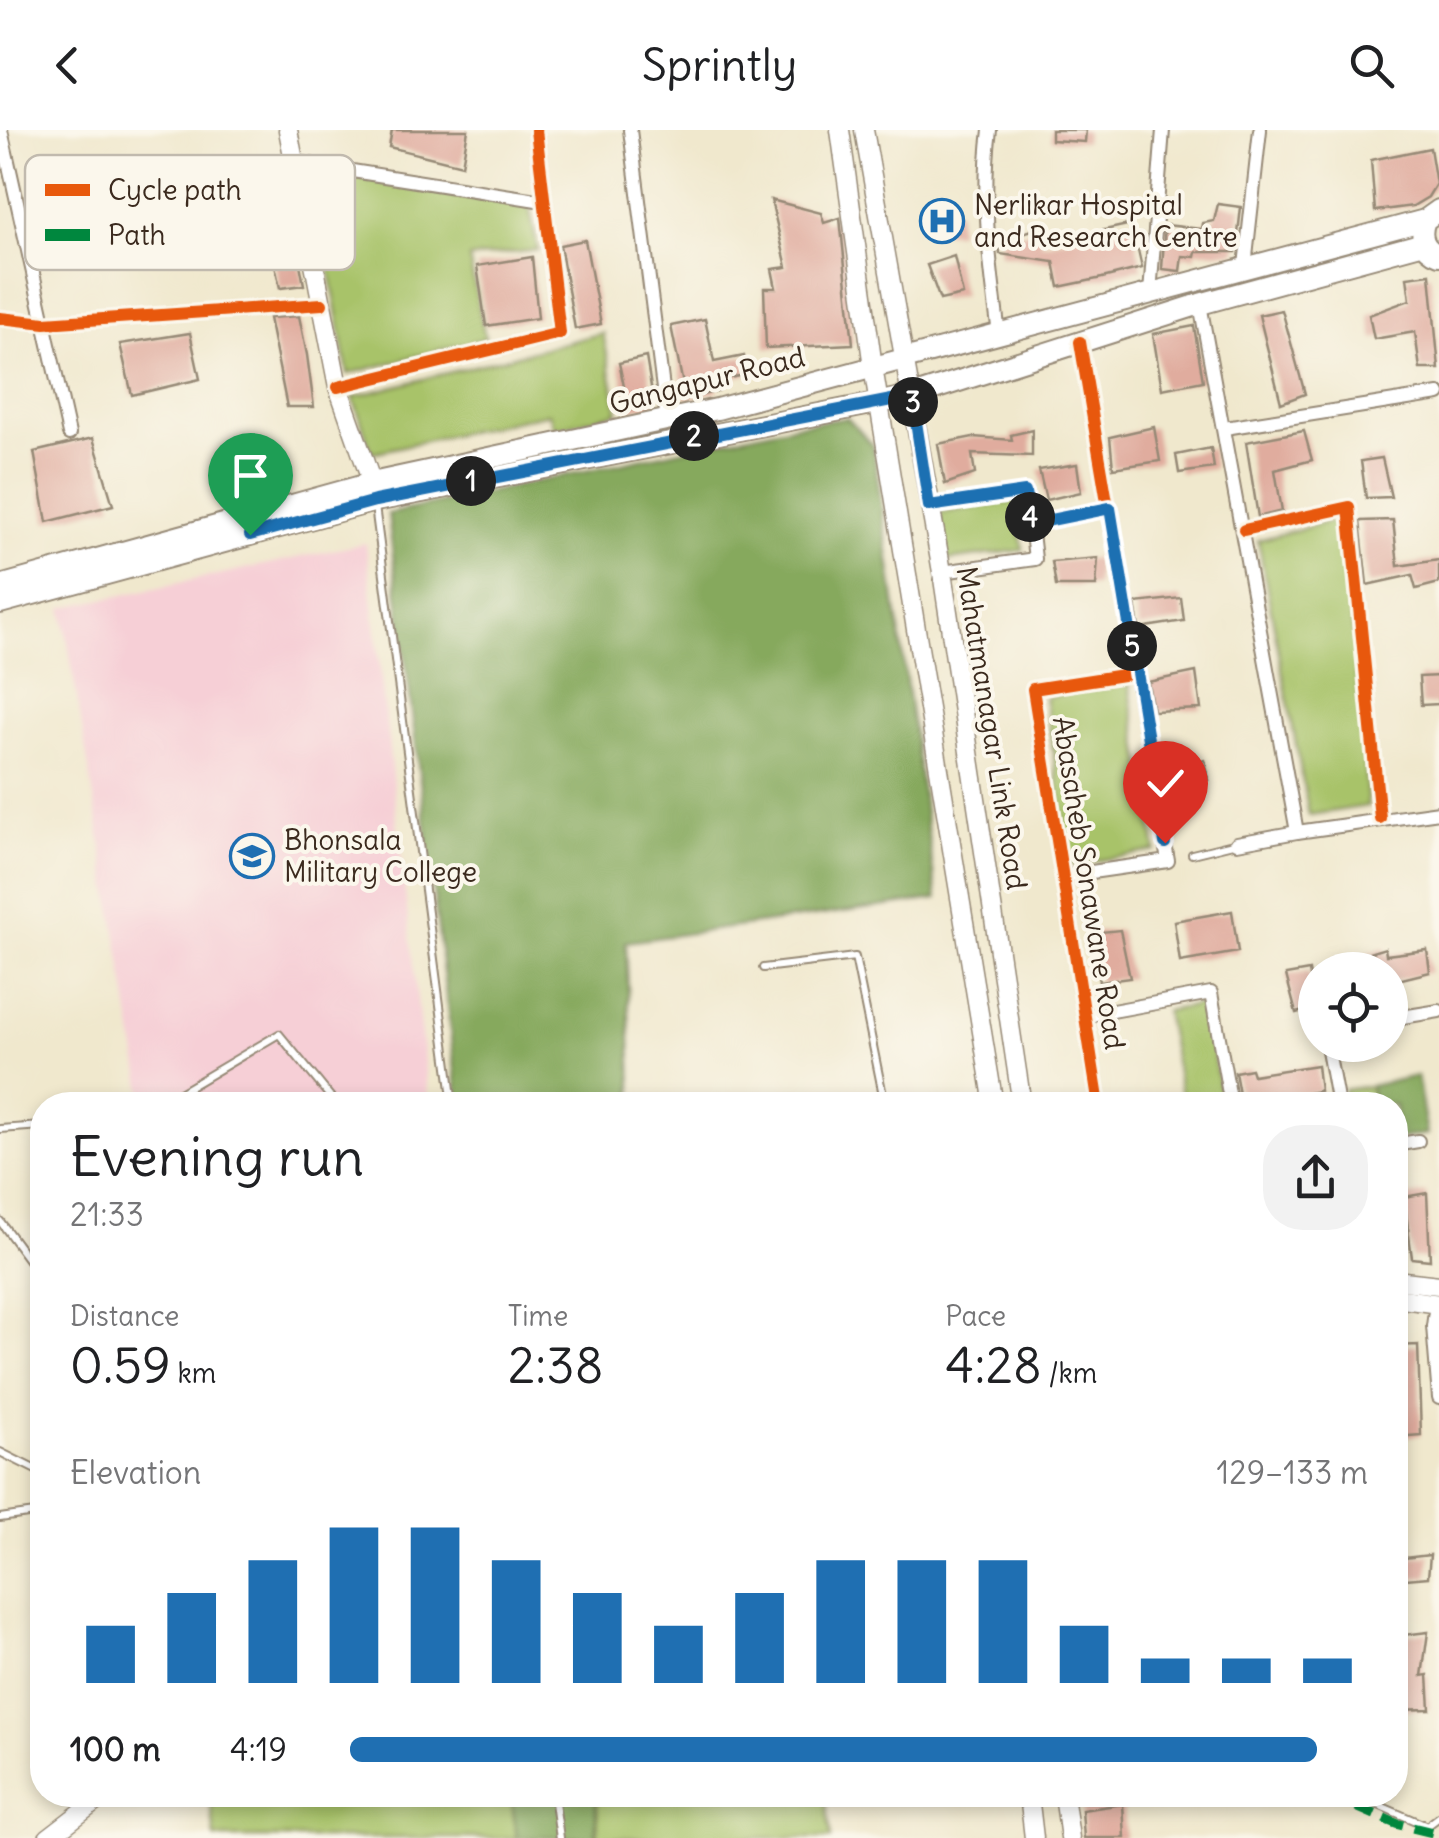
<!DOCTYPE html>
<html lang="en">
<head>
<meta charset="utf-8">
<style>
  body { margin:0; font-family:Delius,sans-serif; background:#f2f2f2; color:#202124; height:100vh; display:flex; flex-direction:column; font-size:38px; white-space:nowrap }
  * { box-sizing:border-box; margin:0 }
  p { font-size:32px; color:#757577 }
  .icon { flex:none; width:55px; height:55px; fill:none; stroke:currentColor; stroke-width:2; stroke-linecap:round; stroke-linejoin:round }
  .map { position:relative; flex:1; overflow:hidden }
  .drawer { position:absolute; left:30px; top:962px; width:1378px; height:715px; display:flex; flex-direction:column; background:#fff; border-radius:40px; box-shadow:0 5px 15px #0003 }
  .drawer>* { flex:none }
  .fabs { position:absolute; left:1298px; top:822px; display:grid; gap:20px }
  .fabs a { display:grid; place-items:center; width:110px; height:110px; border-radius:50%; background:#fff; box-shadow:0 5px 15px #0003; font-size:50px }
  .pin { position:absolute; display:grid; place-items:center; width:85px; height:85px; color:#fff; margin:-102px -42px; border-radius:50% 50% 50% 0; rotate:-45deg; box-shadow:0 0 10px #0007 }
  .pin .icon { rotate:45deg }
  .km { position:absolute; width:50px; height:50px; margin:-25px; border-radius:50%; background:#222; color:#fff; font-size:28px; line-height:50px; text-align:center }
  .round { display:grid; place-items:center; flex:none; width:105px; height:105px; border-radius:40px; background:#f2f2f2 }
  .head { display:flex; align-items:center; justify-content:space-between; height:170px; padding:0 40px }
  h1 { font-size:55px; font-weight:600; line-height:75px }
  .figures { display:grid; grid-template-columns:repeat(3,1fr); gap:15px; height:170px; padding:10px 40px }
  .figures div { display:grid; align-content:center }
  .figures b { font-size:50px; font-weight:600 }
  .figures small { font-size:28px; font-weight:400 }
  .figures p { font-size:28px }
  .chart { height:280px; padding:20px 40px }
  .chart p { display:flex; justify-content:space-between }
  .chart svg { width:100%; height:180px; margin-top:10px; stroke:#1f6fb2; stroke-width:6 }
  ul { padding:0 40px; list-style:none; font-size:32px }
  li { display:grid; grid-template-columns:160px 120px 1fr; align-items:center; height:75px }
  li i { height:25px; border-radius:12px; background:#1f6fb2 }
  header { display:flex; justify-content:space-between; align-items:center; height:130px; padding:0 40px; background:#fff; font-size:45px; font-weight:600 }
  .map>svg:first-child { display:block }
  .built { fill:#f6cfd6 }
  .green { fill:#a8c369; stroke:#727644; stroke-width:2.5 }
  .forest { fill:#86a95d; stroke:#606a3e; stroke-width:2.5 }
  .building { fill:#e0ac9e }
  .lines { fill:none; stroke-linecap:round; stroke-linejoin:round }
  .lane-casing { stroke:#968976; stroke-width:10 }
  .street-casing { stroke:#968976; stroke-width:16 }
  .secondary-casing { stroke:#968976; stroke-width:21 }
  .primary-casing { stroke:#968976; stroke-width:24 }
  .lane { stroke:#fff; stroke-width:6 }
  .street { stroke:#fff; stroke-width:12 }
  .secondary { stroke:#fff; stroke-width:18 }
  .primary { stroke:#fff; stroke-width:20 }
  .quiet { stroke:#00873e; stroke-width:10; stroke-dasharray:20 10; stroke-linecap:butt }
  .cycleway-casing { stroke:#fbf7ec; stroke-width:19 }
  .cycleway { stroke:#e8590c; stroke-width:12 }
  .route-casing { stroke:#fff; stroke-width:20 }
  .route { stroke:#1f6fb2; stroke-width:12 }
  .labels { text-anchor:middle; stroke-width:8; stroke-linejoin:round; paint-order:stroke }
  .poi-label { font-size:28px; fill:#3b2a1e; stroke:#fbf7ec; text-anchor:start }
  .street-label { font-size:28px; fill:#3b2a1e; stroke:#fbf7ec }
  .key { fill:#fbf7ec; stroke:#c1baae; stroke-width:2.5 }
  .key-label { font-size:28px; fill:#3b2a1e }
</style>
</head>
<body>
<header><svg class="icon" aria-label="back" viewBox="0 0 24 24"><path d="M15 5l-7 7 7 7"/></svg>Sprintly<svg class="icon" aria-label="search" viewBox="0 0 24 24"><circle cx="10" cy="10" r="6"/><path d="M15 15l6 6"/></svg></header>
<div class="map">
<svg width="1439" height="1708" viewBox="0 0 1439 1708">
  <rect width="100%" height="100%" fill="#fbf7ec"/>
  <filter id="ink" filterUnits="userSpaceOnUse"><feTurbulence type="fractalNoise" baseFrequency=".01" numOctaves="2"/><feDisplacementMap in="SourceGraphic" scale="20" xChannelSelector="R" yChannelSelector="G"/><feConvolveMatrix kernelMatrix="1 2 1 2 8 2 1 2 1" color-interpolation-filters="sRGB"/></filter>
  <filter id="wash" filterUnits="userSpaceOnUse"><feTurbulence type="fractalNoise" baseFrequency=".0048" numOctaves="4" result="noise"/><feDisplacementMap in="SourceGraphic" scale="40" xChannelSelector="R" yChannelSelector="G"/><feGaussianBlur stdDeviation="2.25" result="paint"/><feColorMatrix in="noise" values="0 0 0 0 0 0 0 0 0 0 0 0 0 0 0 0 0 1.4 0 .05"/><feComposite in="paint" operator="in"/></filter>
  <g filter="url(#wash)">
    <rect width="100%" height="100%" fill="#f0e8cd"/>
    <polygon class="built" points="366,413 429,975 145,975 62,478"/>
    <g class="green">
      <polygon points="312,38 528,71 538,120 469,128 485,208 348,244"/>
      <polygon points="603,203 618,282 554,299 549,283 372,323 353,267"/>
      <polygon points="1015,371 1023,420 948,430 940,383"/>
      <polygon points="1343,388 1368,676 1309,685 1258,410"/>
      <polygon points="1129,554 1156,721 1070,735 1045,567"/>
      <polygon points="1204,874 1221,967 1183,973 1165,881"/>
      <polygon points="1370,956 1373,975 1346,975 1344,960"/>
      <polygon points="276,1665 511,1665 517,1708 215,1708 211,1674"/>
      <polygon points="597,1665 825,1665 831,1708 598,1708"/>
    </g>
    <g class="forest">
      <polygon points="847,288 873,315 937,769 626,812 633,975 459,975 388,384 796,295"/>
      <polygon points="1417,946 1427,1004 1395,1009 1395,975 1373,975 1370,956"/>
      <polygon points="511,1665 596,1665 596,1708 517,1708"/>
    </g>
    <g id="blocks">
      <g class="building">
        <polygon points="392,0 468,0 462,35 389,17"/>
        <polygon points="1051,0 1086,0 1085,12 1051,10"/>
        <polygon points="1430,18 1436,54 1428,67 1413,76 1375,81 1371,30"/>
        <polygon points="771,70 821,83 824,93 840,88 853,214 766,218 764,158 776,158 772,139 787,137"/>
        <polygon points="1218,74 1241,77 1236,122 1196,122 1195,127 1182,126 1180,141 1162,139 1165,95 1202,99 1203,93 1214,91"/>
        <polygon points="958,81 958,102 930,102 929,82"/>
        <polygon points="1132,94 1142,138 1102,148 1059,157 1054,132 1000,124 999,111 1035,99 1043,100 1041,114"/>
        <polygon points="585,110 601,194 575,199 560,115"/>
        <polygon points="283,124 300,134 304,155 280,158 274,131"/>
        <polygon points="954,126 963,165 940,170 927,135"/>
        <polygon points="532,127 538,188 486,196 477,136"/>
        <polygon points="1430,144 1439,239 1420,239 1415,202 1374,209 1369,185 1410,170 1407,147"/>
        <polygon points="1282,180 1305,264 1281,273 1259,185"/>
        <polygon points="299,186 307,225 314,277 287,277 269,188"/>
        <polygon points="705,189 714,232 744,226 748,244 716,251 718,261 686,269 671,196"/>
        <polygon points="1194,196 1203,251 1162,259 1153,204"/>
        <polygon points="190,203 200,249 132,265 120,214"/>
        <polygon points="646,227 654,275 629,280 619,233"/>
        <polygon points="1154,297 1160,331 1113,338 1110,307"/>
        <polygon points="1032,300 1032,326 972,324 975,344 945,354 938,314 973,307 1012,310 1011,305"/>
        <polygon points="1304,301 1312,330 1275,340 1282,381 1258,387 1246,312"/>
        <polygon points="93,308 113,375 47,392 34,322"/>
        <polygon points="1211,318 1214,338 1179,343 1176,325"/>
        <polygon points="1382,328 1391,367 1366,368 1361,331"/>
        <polygon points="1077,334 1081,362 1046,370 1039,340"/>
        <polygon points="1393,390 1398,436 1439,430 1439,453 1416,459 1412,445 1367,455 1360,391"/>
        <polygon points="1098,428 1096,456 1056,456 1052,432"/>
        <polygon points="1181,468 1184,491 1139,498 1135,473"/>
        <polygon points="1196,542 1201,579 1153,581 1148,552"/>
        <polygon points="1439,546 1439,574 1421,575 1419,547"/>
        <polygon points="1205,630 1209,650 1170,656 1167,638"/>
        <polygon points="1232,781 1238,822 1180,832 1174,791"/>
        <polygon points="1120,800 1130,848 1099,852 1090,803"/>
        <polygon points="1385,818 1386,825 1427,820 1430,842 1390,852 1390,840 1365,840 1362,825"/>
        <polygon points="1309,841 1315,878 1296,883 1286,845"/>
        <polygon points="1317,935 1320,961 1241,975 1235,942 1251,939 1253,945"/>
        <polygon points="1427,1063 1430,1130 1412,1128 1404,1067"/>
        <polygon points="1418,1215 1421,1305 1395,1307 1395,1216"/>
        <polygon points="1430,1425 1428,1447 1395,1450 1395,1429"/>
        <polygon points="1428,1502 1422,1546 1428,1545 1430,1579 1395,1580 1395,1506"/>
        <polygon points="1123,1674 1125,1708 1084,1708 1082,1680"/>
      </g>
    </g>
  </g>
  <g filter="url(#ink)">
    <use href="#blocks" fill-opacity="0" stroke="#968976" stroke-width="2.5"/>
    <g class="lines">
      <defs>
        <g id="lane">
          <polyline points="375,376 453,975"/>
          <polyline points="1192,724 1237,713"/>
          <polyline points="763,838 855,827 885,975"/>
          <polyline points="159,975 279,904 337,975"/>
          <polyline points="0,999 42,996"/>
          <polyline points="0,1091 42,1148"/>
          <polyline points="0,1322 42,1343"/>
          <polyline points="0,1388 42,1382"/>
          <polyline points="554,1665 560,1708"/>
          <polyline points="1355,1665 1427,1696 1439,1687"/>
        </g>
        <g id="street">
          <polyline points="1,0 69,304"/>
          <polyline points="630,0 667,290"/>
          <path d="M990 0C981 69 990 135 999 204"/>
          <polyline points="295,32 543,71"/>
          <polyline points="161,117 309,105"/>
          <polyline points="1245,136 1260,0"/>
          <polyline points="1150,163 1163,0"/>
          <polyline points="1200,174 1297,702 1439,682"/>
          <polyline points="0,188 45,193 322,174"/>
          <polyline points="1080,212 1136,543 1033,559 1099,975"/>
          <polyline points="338,257 560,203 536,0"/>
          <polyline points="1225,298 1439,264"/>
          <polyline points="929,376 1025,362 1031,394"/>
          <polyline points="1244,400 1349,377 1380,688"/>
          <polyline points="942,442 1035,429 1031,394 1110,378"/>
          <polyline points="1237,713 1297,702"/>
          <polyline points="1064,746 1168,731 1136,543"/>
          <polyline points="1085,886 1211,863 1231,975"/>
          <polyline points="1390,889 1439,881"/>
          <polyline points="1327,915 1338,975"/>
          <polyline points="1395,1015 1418,1011"/>
          <polyline points="1436,1174 1433,1196 1439,1268"/>
        </g>
        <g id="secondary">
          <polyline points="288,0 338,257 372,353"/>
          <polyline points="840,0 873,237 994,975"/>
          <polyline points="864,0 942,442 1022,975"/>
          <polyline points="1395,1150 1439,1155"/>
          <polyline points="1395,1168 1439,1174"/>
          <polyline points="1029,1665 1034,1708"/>
          <polyline points="1064,1665 1070,1708"/>
          <polyline points="48,1708 104,1665"/>
        </g>
        <g id="primary">
          <path d="M1439 80 1425 90C1419 106 1423 119 1439 125"/>
          <polyline points="0,456 372,353 717,279 1425,90"/>
          <polyline points="0,473 375,371 912,266 1200,174 1424,113"/>
        </g>
      </defs>
      <use href="#lane" class="lane-casing"/>
      <use href="#street" class="street-casing"/>
      <use href="#secondary" class="secondary-casing"/>
      <use href="#primary" class="primary-casing"/>
      <use href="#lane" class="lane"/>
      <use href="#street" class="street"/>
      <use href="#secondary" class="secondary"/>
      <use href="#primary" class="primary"/>
      <polyline class="quiet" points="1329,1665 1397,1694 1439,1704"/>
      <defs>
        <g id="cycleway">
          <polyline points="0,188 45,193 322,174"/>
          <polyline points="1080,212 1136,543 1033,559 1099,975"/>
          <polyline points="338,257 560,203 536,0"/>
          <polyline points="1244,400 1349,377 1380,688"/>
        </g>
      </defs>
      <use href="#cycleway" class="cycleway-casing"/>
      <use href="#cycleway" class="cycleway"/>
    </g>
  </g>
  <g class="lines" filter="url(#ink)">
    <defs>
      <polyline id="route" points="250,405 375,371 912,266 929,376 1025,362 1031,394 1110,378 1165,713"/>
    </defs>
    <use href="#route" class="route-casing"/>
    <use href="#route" class="route"/>
  </g>
  <defs>
    <symbol id="hospital-ring" viewBox="-11 -11 22 22"><circle r="9.5" fill="#fbf7ec" stroke="#1f6fb2" stroke-width="1.5"/><path d="M-5-5h3v3.5h4V-5h3V5h-3V1.5h-4V5h-3Z" fill="#1f6fb2"/></symbol>
    <symbol id="university-ring" viewBox="-11 -11 22 22"><circle r="9.5" fill="#fbf7ec" stroke="#1f6fb2" stroke-width="1.5"/><path d="M0-5L7-2L0 1L-7-2ZM-4 1L0 2.5L4 1V4Q0 6-4 4Z" fill="#1f6fb2"/></symbol>
  </defs>
  <g fill-rule="evenodd">
    <use href="#hospital-ring" x="917" y="66" width="50" height="50"/>
    <use href="#university-ring" x="227" y="701" width="50" height="50"/>
  </g>
  <g class="labels">
    <g class="poi-label">
      <text x="974" y="85">Nerlikar Hospital<tspan x="974" dy="32">and Research Centre</tspan></text>
      <text x="284" y="720">Bhonsala<tspan x="284" dy="32">Military College</tspan></text>
    </g>
    <g class="street-label">
      <text transform="translate(707 250) rotate(-14)" y="10">Gangapur Road</text>
      <text transform="translate(992 598) rotate(81)" y="10">Mahatmanagar Link Road</text>
      <text transform="translate(1089 753) rotate(81)" y="10">Abasaheb Sonawane Road</text>
    </g>
  </g>
  <rect x="25" y="25" width="330" height="115" rx="15" class="key"/>
  <rect x="45" y="54" width="45" height="12" fill="#e8590c"/>
  <rect x="45" y="99" width="45" height="12" fill="#00873e"/>
  <g class="key-label">
    <text x="108" y="70">Cycle path</text>
    <text x="108" y="115">Path</text>
  </g>
</svg>
<div class="fabs">
<a><svg class="icon" aria-label="locate" viewBox="0 0 24 24"><circle cx="12" cy="12" r="6"/><path d="M12 2v4M12 18v4M2 12h4M18 12h4"/></svg></a>
</div>
<div class="pin" style="left:250px;top:405px;background:#1e9e55"><svg class="icon" aria-label="arrive" viewBox="0 0 24 24"><path d="M6 21V4h12l-3 4 3 4H6"/></svg></div>
<div class="pin" style="left:1165px;top:713px;background:#d93025"><svg class="icon" aria-label="check" viewBox="0 0 24 24"><path d="M5 12l5 5 9-10"/></svg></div>
<b class="km" style="left:471px;top:351px">1</b>
<b class="km" style="left:694px;top:306px">2</b>
<b class="km" style="left:913px;top:272px">3</b>
<b class="km" style="left:1030px;top:387px">4</b>
<b class="km" style="left:1132px;top:516px">5</b>
<section class="drawer">
<div class="head"><div><h1>Evening run</h1><p>21:33</p></div><a class="round"><svg class="icon" aria-label="share" viewBox="0 0 24 24"><path d="M12 15V3M7 8l5-5 5 5M5 13v7h14v-7"/></svg></a></div>
<div class="figures">
<div><p>Distance</p><b>0.59<small> km</small></b></div>
<div><p>Time</p><b>2:38</b></div>
<div><p>Pace</p><b>4:28<small> /km</small></b></div>
</div>
<div class="chart"><p><span>Elevation</span>129–133 m</p>
<svg viewBox="0 0 160 44" preserveAspectRatio="none"><path d="M5 44V30M15 44V22M25 44V14M35 44V6M45 44V6M55 44V14M65 44V22M75 44V30M85 44V22M95 44V14M105 44V14M115 44V14M125 44V30M135 44V38M145 44V38M155 44V38"/></svg>
</div>
<ul>
<li><b>100 m</b>4:19<i style="width:95%"></i></li>
</ul>
</section>
</div>
</body>
</html>
